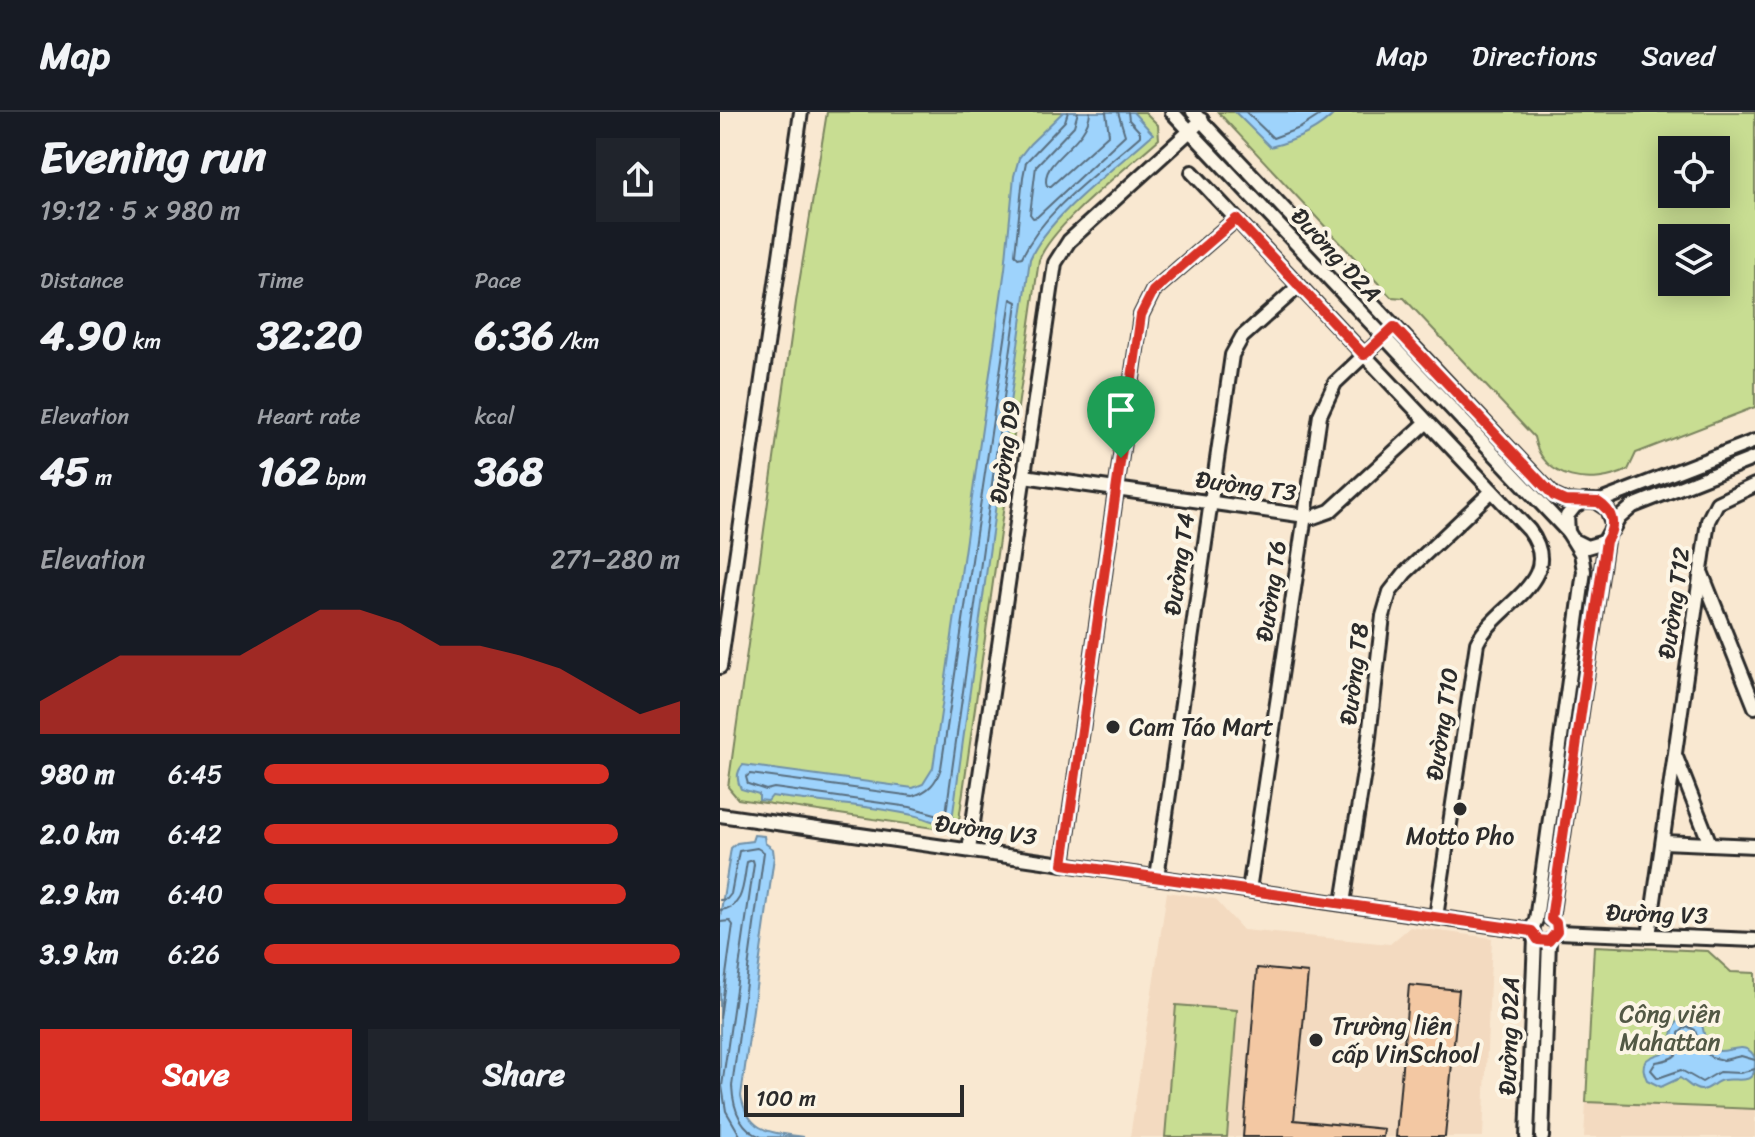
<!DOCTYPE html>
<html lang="en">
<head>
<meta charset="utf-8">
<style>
  body { margin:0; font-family:Sriracha,sans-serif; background:#20242c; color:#f1f3f6; height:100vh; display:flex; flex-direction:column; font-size:30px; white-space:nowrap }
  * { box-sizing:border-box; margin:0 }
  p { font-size:26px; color:#9ea1a6 }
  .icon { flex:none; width:44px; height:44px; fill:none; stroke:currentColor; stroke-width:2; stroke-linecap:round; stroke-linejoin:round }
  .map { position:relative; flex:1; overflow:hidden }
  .details { display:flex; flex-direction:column; background:#171b24; width:720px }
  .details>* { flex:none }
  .tools { position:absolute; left:938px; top:24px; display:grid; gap:16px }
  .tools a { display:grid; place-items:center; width:72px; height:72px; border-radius:0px; background:#171b24; box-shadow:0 4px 20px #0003; font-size:40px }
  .scale { position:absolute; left:24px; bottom:20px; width:220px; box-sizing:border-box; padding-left:8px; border:4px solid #2b2b2b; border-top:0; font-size:22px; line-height:28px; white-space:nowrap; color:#2b2b2b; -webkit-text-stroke:6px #fcf5e5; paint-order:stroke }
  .pin { position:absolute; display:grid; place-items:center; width:68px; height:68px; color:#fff; margin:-82px -34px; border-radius:50% 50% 50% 0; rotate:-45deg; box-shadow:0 0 8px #0007 }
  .pin .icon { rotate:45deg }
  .round { display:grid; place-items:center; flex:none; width:84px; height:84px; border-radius:0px; background:#20242c }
  .headline { display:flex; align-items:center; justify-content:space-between; height:136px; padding:0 40px }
  h1 { font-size:44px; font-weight:700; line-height:60px }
  .figures { display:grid; grid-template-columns:repeat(3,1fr); gap:12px; height:136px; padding:8px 40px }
  .figures div { display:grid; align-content:center }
  .figures b { font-size:40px; font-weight:700 }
  .figures small { font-size:22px; font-weight:400 }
  .figures p { font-size:22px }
  .chart { height:224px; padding:16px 40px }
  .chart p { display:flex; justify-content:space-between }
  .chart svg { width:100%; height:144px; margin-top:8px; fill:#d93025; opacity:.7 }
  .primary-button { display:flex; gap:16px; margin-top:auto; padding:16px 40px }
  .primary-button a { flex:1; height:92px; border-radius:0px; background:#d93025; color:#fff; font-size:32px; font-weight:700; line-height:92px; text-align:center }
  .primary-button a+a { background:#20242c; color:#f1f3f6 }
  ul { padding:0 40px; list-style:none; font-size:26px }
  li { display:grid; grid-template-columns:128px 96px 1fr; align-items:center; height:60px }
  li i { height:20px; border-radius:10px; background:#d93025 }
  header { display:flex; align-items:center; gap:48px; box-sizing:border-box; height:112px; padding:0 40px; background:#171b24; border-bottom:2px solid #363941 }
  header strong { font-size:38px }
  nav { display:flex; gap:44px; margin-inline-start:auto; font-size:28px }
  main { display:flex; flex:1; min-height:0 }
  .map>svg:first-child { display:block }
  .built { fill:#f3dac0 }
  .green { fill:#c8dd92; stroke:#7a845e; stroke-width:2; fill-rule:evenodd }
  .water { fill:#9ed3fc; stroke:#7090a8; stroke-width:2 }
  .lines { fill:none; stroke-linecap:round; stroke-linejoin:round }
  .shore { stroke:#596e7f; stroke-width:2 }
  .building { fill:#f3c8a3; stroke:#2b2b2b; stroke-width:2 }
  .street-casing { stroke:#2b2b2b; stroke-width:18 }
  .street { stroke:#fcf5e5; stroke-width:12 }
  .route-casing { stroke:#fff; stroke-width:16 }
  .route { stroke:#d93025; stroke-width:10 }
  .poi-dot { fill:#2b2b2b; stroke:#fcf5e5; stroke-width:3 }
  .labels { text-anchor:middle; stroke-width:8; stroke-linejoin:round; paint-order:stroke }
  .street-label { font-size:24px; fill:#2b2b2b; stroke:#fcf5e5 }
  .poi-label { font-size:24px; fill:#2b2b2b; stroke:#fcf5e5; text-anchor:start }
  .park-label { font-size:24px; fill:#525845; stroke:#fcf5e5 }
</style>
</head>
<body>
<header>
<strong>Map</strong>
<nav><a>Map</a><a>Directions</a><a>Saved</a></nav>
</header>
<main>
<section class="details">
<div class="headline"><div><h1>Evening run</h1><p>19:12 · 5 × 980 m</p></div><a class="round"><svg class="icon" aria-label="share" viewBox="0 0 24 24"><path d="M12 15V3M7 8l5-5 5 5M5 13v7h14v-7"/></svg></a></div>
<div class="figures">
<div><p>Distance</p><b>4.90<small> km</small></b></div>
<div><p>Time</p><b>32:20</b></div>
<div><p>Pace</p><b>6:36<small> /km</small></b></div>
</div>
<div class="figures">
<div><p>Elevation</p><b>45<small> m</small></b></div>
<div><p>Heart rate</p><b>162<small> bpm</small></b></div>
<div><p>kcal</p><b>368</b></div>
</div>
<div class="chart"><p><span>Elevation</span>271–280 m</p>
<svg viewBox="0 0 160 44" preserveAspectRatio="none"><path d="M0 44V34L10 27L20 20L30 20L40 20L50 20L60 13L70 6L80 6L90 10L100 17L110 17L120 20L130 24L140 31L150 38L160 34V44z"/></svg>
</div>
<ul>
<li><b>980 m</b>6:45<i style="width:83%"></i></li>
<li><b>2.0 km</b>6:42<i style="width:85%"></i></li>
<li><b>2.9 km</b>6:40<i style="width:87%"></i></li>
<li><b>3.9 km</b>6:26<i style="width:100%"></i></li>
</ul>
<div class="primary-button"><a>Save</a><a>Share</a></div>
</section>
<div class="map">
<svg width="1035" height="1025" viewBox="0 0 1035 1025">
  <rect width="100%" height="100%" fill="#f9e8d1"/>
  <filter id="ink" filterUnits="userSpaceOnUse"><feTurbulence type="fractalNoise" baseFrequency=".0125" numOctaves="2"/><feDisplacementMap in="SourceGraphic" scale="16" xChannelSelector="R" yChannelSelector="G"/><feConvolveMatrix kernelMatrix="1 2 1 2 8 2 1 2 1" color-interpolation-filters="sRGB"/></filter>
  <g filter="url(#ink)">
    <g class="built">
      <polygon points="447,780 495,787 523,818 670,832 690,815 772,826 763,1025 410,1025"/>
      <polygon points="866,990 1035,997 1035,1025 864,1025"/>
    </g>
    <g class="green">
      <path d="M107 0H425L438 13 439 27C407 56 333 112 319 148L239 708 227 718 18 687 8 675 76 190Z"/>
      <path d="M498 0H1035V295L916 341 908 358C873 375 822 369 814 325L684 186 671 185ZM952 38H996V82H952ZM952 126H996V170H952Z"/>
      <polygon points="874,834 988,839 1011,860 1035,861 1035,997 866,990"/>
      <polygon points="456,893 517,898 507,1025 445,1025"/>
    </g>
    <g class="water">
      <path d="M343 0H413L433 22C397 55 329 103 310 147L232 708C220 715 209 707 197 704 150 693 100 691 52 684L48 689 39 688V682L21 677C17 669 16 660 23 653L193 676 203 672 213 656 285 157 294 64 299 46 310 32Z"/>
      <path d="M515 0H616C598 19 575 29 550 35Z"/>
      <path d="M34 723 44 724 45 731 53 737 54 745 21 984C29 1022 51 1020 84 1025H0V805L11 736 17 731 32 729Z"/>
      <path d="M970 906 982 913C984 919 984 926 987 931 998 951 1019 926 1032 941 1035 945 1035 947 1035 952 1035 975 1017 965 1003 968 994 969 991 978 981 978 972 978 967 970 960 966L941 975 927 968C915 943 936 945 950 938 954 923 948 908 970 906Z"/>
    </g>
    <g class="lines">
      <g class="shore">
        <path d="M348 0 345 9 306 50 303 65 295 142 298 146 302 145C326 95 380 60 420 24V20L409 8 408 0"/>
        <polyline points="358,0 354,14 316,54 310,102 313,106 317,105 405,23 398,0"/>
        <path d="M370 0C368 32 318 49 327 74H331L389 22 386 0"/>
        <polyline points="526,0 553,26 580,16 605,0"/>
        <path d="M291 187 297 190 294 214 226 701 219 703 190 695 54 676 46 678 28 672 26 665 30 662 193 684C209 679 216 671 221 656Z"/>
        <path d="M0 788 7 787 11 782 19 739 37 736 44 740 12 974C13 995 20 1017 41 1025"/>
        <path d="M0 798C25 796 23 770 27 750L33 748 34 752 2 974 6 999 21 1025"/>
        <polyline points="0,810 10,809 13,813 0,906"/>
        <path d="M1035 948 1021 944 1004 948 991 945 980 935 975 918 967 914 959 921C960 944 958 946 936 950L931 958 938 966 961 958 982 970 999 960 1020 961 1035 957"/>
      </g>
    </g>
    <g class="building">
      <polygon points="537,856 588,861 574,1008 664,1017 663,1025 523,1025"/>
      <polygon points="689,873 739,878 725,1025 676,1025"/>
    </g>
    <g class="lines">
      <defs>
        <g id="street">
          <polyline points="452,0 848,420"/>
          <polyline points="473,0 834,384 845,389 860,390"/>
          <path d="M472 60 809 418C847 469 777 491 757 531L716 805"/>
          <polyline points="304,364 593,405 610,399 707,310"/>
          <polyline points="878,390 1035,329"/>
          <polyline points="892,418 899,406 913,394 1035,346"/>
          <polyline points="982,462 1035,595"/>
          <polyline points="0,555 81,0"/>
          <polyline points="956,645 990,732"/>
          <polyline points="0,703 812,819"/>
          <polyline points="943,730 1035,734"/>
          <polyline points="249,738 335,151 349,129 482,8"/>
          <polyline points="343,752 421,203 433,179 516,107"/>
          <polyline points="437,765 512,243 522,225 579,174"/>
          <polyline points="529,778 600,303 615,271 674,215"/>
          <polyline points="623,791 647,642 663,504 670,480 685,461 772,379"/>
          <polyline points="831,807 886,429"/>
          <polyline points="837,820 1035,828"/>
          <polyline points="929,824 988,409 997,391 1035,373"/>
          <polyline points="807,1025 815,826 812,816 816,808 864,459 861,441 848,420 847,404 855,394 864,389 875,389 887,397 893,414 884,430 867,435 853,428"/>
          <polyline points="822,1025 829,829"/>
        </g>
      </defs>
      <use href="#street" class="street-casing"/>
      <use href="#street" class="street"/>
    </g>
  </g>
  <g class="lines" filter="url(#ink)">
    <defs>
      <path id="route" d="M516 107 644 243 674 215 834 384 845 389 878 390C894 400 896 414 886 429L831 807 836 811 837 819 829 829 818 828 812 819 343 752 421 203 433 179Z"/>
    </defs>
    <use href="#route" class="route-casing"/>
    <use href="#route" class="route"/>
  </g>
  <g class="poi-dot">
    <circle cx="393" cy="615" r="8"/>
    <circle cx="740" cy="697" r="8"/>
    <circle cx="596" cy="928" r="8"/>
  </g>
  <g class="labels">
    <g class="street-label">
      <text transform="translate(616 143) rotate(47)" y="8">Đường D2A</text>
      <text transform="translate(285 340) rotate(-82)" y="8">Đường D9</text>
      <text transform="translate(526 374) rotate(8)" y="8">Đường T3</text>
      <text transform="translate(459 452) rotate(-82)" y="8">Đường T4</text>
      <text transform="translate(551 479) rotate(-82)" y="8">Đường T6</text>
      <text transform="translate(954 491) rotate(-82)" y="8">Đường T12</text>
      <text transform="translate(634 562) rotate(-83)" y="8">Đường T8</text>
      <text transform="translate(722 612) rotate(-82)" y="8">Đường T10</text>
      <text transform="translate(266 718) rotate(8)" y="8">Đường V3</text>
      <text transform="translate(937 802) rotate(2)" y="8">Đường V3</text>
      <text transform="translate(789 924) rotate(-88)" y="8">Đường D2A</text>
    </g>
    <g class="poi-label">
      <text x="409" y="623">Cam Táo Mart</text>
      <text x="740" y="732" text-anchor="middle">Motto Pho</text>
      <text x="612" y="922">Trường liên<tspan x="612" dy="28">cấp VinSchool</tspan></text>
    </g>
    <g class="park-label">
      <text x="950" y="910">Công viên<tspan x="950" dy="28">Mahattan</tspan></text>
    </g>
  </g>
</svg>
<div class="tools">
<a><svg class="icon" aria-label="locate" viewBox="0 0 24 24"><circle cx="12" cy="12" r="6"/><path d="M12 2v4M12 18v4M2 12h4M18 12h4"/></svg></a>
<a><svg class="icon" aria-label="layers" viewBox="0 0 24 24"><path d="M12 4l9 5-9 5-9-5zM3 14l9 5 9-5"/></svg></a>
</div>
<div class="scale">100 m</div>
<div class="pin" style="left:401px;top:346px;background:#1e9e55"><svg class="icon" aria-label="arrive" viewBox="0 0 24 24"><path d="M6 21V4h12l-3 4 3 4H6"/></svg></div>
</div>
</main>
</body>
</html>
